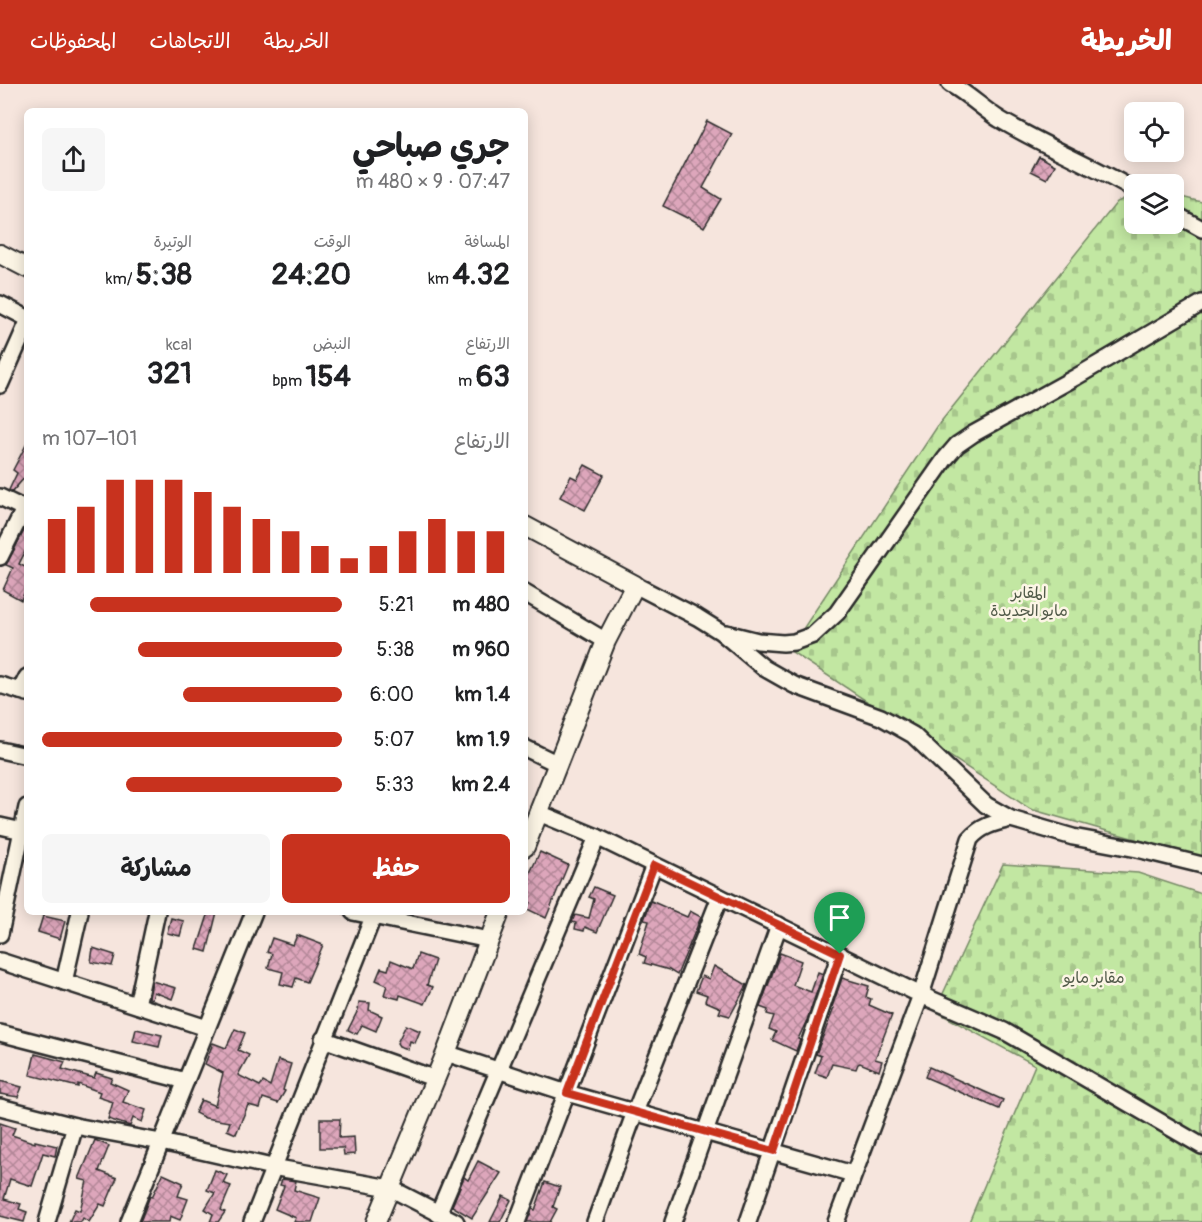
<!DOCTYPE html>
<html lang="ar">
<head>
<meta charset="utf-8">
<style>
  body { margin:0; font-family:Pangolin,"Playpen Sans Arabic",sans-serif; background:#f6f6f6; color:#202124; direction:rtl; height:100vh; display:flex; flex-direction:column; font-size:22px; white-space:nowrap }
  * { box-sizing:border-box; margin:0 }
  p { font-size:20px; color:#757577 }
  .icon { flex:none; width:33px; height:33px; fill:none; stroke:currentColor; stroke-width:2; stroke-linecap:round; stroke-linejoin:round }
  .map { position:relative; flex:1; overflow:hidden; direction:ltr }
  .panel { position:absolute; left:24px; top:24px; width:504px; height:807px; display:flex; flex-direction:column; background:#fff; border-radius:9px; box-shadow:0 3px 15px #0003; direction:rtl }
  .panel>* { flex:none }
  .fabs { position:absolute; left:1124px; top:18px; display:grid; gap:12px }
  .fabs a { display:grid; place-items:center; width:60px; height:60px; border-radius:9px; background:#fff; box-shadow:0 3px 15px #0003; font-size:30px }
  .pin { position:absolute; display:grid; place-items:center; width:51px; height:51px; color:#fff; margin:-62px -26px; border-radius:50% 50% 50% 0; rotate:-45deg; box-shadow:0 0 6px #0007 }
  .pin .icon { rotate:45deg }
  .round { display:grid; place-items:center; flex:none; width:63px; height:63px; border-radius:9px; background:#f6f6f6 }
  .headline { display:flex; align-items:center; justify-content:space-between; height:102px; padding:0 18px }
  h1 { font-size:33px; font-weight:700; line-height:45px }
  .figures { display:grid; grid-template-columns:repeat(3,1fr); gap:9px; height:102px; padding:6px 18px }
  .figures div { display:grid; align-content:center }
  .figures b { font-size:30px; font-weight:700 }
  .figures small { font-size:16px; font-weight:400 }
  .figures p { font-size:16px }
  .chart { height:168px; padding:12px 18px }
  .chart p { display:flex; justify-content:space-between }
  .chart svg { width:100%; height:108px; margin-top:6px; stroke:#c8321e; stroke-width:6 }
  .action { display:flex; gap:12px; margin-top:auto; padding:12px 18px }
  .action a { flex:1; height:69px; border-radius:9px; background:#c8321e; color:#fff; font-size:24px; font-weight:700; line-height:69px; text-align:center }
  .action a+a { background:#f6f6f6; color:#202124 }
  ul { padding:0 18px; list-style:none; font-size:20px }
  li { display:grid; grid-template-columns:96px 72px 1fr; align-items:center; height:45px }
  li i { height:15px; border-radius:8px; background:#c8321e }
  header { display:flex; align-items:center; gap:36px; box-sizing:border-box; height:84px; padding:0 30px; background:#c8321e; color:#fff }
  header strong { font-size:28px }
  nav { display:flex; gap:33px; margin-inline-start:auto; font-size:21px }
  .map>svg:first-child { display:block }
  .cemetery { fill:url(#cemetery-stones); stroke:#768966; stroke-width:1.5 }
  .building { fill:url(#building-cross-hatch); stroke:#2b2b2b; stroke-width:1.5 }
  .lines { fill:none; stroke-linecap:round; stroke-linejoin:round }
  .minor-casing { stroke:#2b2b2b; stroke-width:20 }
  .tertiary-casing { stroke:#2b2b2b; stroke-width:22 }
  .minor { stroke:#fcf5e5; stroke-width:15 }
  .tertiary { stroke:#fcf5e5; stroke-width:18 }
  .route-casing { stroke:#fff; stroke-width:12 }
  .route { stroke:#c8321e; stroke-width:8 }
  .labels { text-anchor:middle; stroke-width:5; stroke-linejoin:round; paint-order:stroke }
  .park-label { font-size:16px; fill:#515a49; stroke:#fcf5e5 }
</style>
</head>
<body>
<header>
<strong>الخريطة</strong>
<nav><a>الخريطة</a><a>الاتجاهات</a><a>المحفوظات</a></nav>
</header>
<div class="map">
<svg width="1202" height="1138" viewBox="0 0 1202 1138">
  <defs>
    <pattern id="cemetery-stones" width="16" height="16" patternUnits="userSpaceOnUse" patternTransform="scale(1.5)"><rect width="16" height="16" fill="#c2e7a2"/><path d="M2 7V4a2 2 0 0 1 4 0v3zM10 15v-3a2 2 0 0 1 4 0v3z" fill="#a7c68c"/></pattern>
    <pattern id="building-cross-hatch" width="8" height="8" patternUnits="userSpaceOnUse" patternTransform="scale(1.5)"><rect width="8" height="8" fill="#dda6bb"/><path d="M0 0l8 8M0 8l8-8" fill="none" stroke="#b38798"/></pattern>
  </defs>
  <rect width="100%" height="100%" fill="#f6e5dd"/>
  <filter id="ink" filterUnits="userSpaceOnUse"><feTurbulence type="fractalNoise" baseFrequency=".0167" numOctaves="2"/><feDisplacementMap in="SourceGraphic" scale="12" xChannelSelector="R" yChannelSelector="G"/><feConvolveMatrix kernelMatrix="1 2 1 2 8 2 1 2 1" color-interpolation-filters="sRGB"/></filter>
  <g filter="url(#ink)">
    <g class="cemetery">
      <polygon points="1134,110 1134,140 1173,140 1173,111 1202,118 1202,774 1030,725 789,566 939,340 1117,118"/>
      <polygon points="1003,780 1138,789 1202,810 1202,1138 969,1138 1035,981 935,927"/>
    </g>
    <g class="building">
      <polygon points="707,37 732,50 703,104 721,115 704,143 688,133 687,134 663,122"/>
      <polygon points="1039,72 1055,81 1047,95 1031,87"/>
      <polygon points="27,359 27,394 25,393 12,408 9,406 17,389 13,386"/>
      <polygon points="585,381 604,391 585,426 560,413 571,392 577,395"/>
      <polygon points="27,441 27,464 19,480 27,484 27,503 21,516 3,506 13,484 6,481"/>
      <polygon points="540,768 568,781 546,834 527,825 530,818 525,816 525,799"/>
      <polygon points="594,803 613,811 597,848 585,843 584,847 575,845 576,839 572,838 575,831 589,834 594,815 589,813"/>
      <polygon points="651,817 687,833 690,827 701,833 677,891 669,886 644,879 646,873 639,870 649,837 644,836"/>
      <polygon points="209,828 217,828 207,868 197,865"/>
      <polygon points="43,832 65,837 60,855 38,848"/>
      <polygon points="171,834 184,837 180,852 167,849"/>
      <polygon points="297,851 323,861 307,898 296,894 293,903 280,900 283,888 268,884 272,870 267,868 272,854 293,861"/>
      <polygon points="93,864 115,871 112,882 91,878"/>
      <polygon points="780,869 801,877 793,901 811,908 818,888 823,890 807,936 798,955 800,956 796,967 772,956 776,948 769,945 774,932 767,930 768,926 760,923"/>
      <polygon points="418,870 435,876 427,901 433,903 425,920 400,911 399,915 384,911 387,901 376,896 381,884 388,886 391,876 413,885"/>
      <polygon points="714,882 747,901 730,932 719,929 721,924 705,917 707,911 696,907 702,892 709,895"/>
      <polygon points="842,894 869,902 866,913 871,915 869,921 892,931 875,975 882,977 879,987 860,979 858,980 856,985 832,980 827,993 815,989 821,972 816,970 834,924 832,923"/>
      <polygon points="152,897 176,904 172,915 154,908 152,915 149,914"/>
      <polygon points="359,918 370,919 369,926 382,932 376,947 362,941 357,950 348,946 358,926"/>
      <polygon points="406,941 420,947 415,959 410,957 408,965 399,962 397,959"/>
      <polygon points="136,945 162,951 159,963 133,957"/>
      <polygon points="235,945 245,949 238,966 249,971 238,991 260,1002 263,998 270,1002 278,976 291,980 283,1006 285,1007 278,1019 263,1014 260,1024 248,1021 236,1050 227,1046 230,1038 205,1034 195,1029 201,1016 215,1022 223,989 205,980 213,959 226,964"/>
      <polygon points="35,970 65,978 62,985 94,994 96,989 112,994 110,998 128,1006 123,1018 146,1026 142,1038 133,1034 130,1042 108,1035 113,1018 98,1013 100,1008 78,1000 78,1003 30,991"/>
      <polygon points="929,983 1003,1016 999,1025 925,993"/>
      <polygon points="0,997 22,1003 18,1013 0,1010"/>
      <polygon points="320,1035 340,1035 339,1054 354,1053 355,1070 344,1071 343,1064 320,1064"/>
      <polygon points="0,1039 15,1044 12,1051 35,1059 35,1057 57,1062 55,1072 43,1069 32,1102 10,1095 4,1115 21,1120 19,1125 27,1128 24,1138 0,1132"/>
      <polygon points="95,1056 109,1062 99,1087 117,1094 105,1122 100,1120 89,1138 83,1134 81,1138 69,1138 75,1125 80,1127 87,1097 79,1095"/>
      <polygon points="478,1077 501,1089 472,1134 452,1122 464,1093 468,1096"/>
      <polygon points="215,1086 227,1091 223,1099 231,1102 221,1126 225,1128 218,1138 210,1138 213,1130 205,1125 215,1109 207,1106"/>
      <polygon points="163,1090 183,1099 178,1112 188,1115 180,1136 170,1132 169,1138 140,1138 150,1112 152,1113"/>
      <polygon points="282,1095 296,1097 294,1106 320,1114 312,1138 294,1138 296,1134 275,1125 284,1102 280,1101"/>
      <polygon points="545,1098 560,1103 553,1123 557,1125 550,1138 527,1138 532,1125 535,1126"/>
      <polygon points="503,1112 511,1116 500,1138 490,1138"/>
    </g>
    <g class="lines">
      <defs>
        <g id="minor">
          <path d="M950 0C968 10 982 24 999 35 1042 61 1090 80 1134 106"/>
          <polyline points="1173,129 1202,145"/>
          <polyline points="0,220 27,234"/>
          <polyline points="0,301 27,240"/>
          <polyline points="0,413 27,426"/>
          <polyline points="0,473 24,425"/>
          <polyline points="635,501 697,533 721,548 764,584 794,601 881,633 913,651 986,721 1011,735 1073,753 1137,765 1202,781"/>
          <polyline points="525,509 606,557"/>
          <polyline points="726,549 758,557 783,559 794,558 813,551 837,529 945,375 957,361 973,350 1076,293 1202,219"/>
          <polyline points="0,601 27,609"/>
          <polyline points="20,607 27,593"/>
          <polyline points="525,664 558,680"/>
          <polyline points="0,666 27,672"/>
          <polyline points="539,729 597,753 921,911 836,1138"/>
          <path d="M1011 735C994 739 981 742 970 755L921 911 1004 947 1202 1062"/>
          <polyline points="0,742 27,748"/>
          <polyline points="353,828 489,856"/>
          <polyline points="0,850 27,723"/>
          <polyline points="0,877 207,944"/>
          <polyline points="64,898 80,828"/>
          <polyline points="137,921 157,828"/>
          <polyline points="0,949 186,997"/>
          <polyline points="323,955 436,995"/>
          <polyline points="446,969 567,1009 853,1090"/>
          <polyline points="0,1023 75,1042 161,1058 272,1083 390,1104 456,1138"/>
          <polyline points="438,1130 597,753"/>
          <polyline points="47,1138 75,1042"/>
          <polyline points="129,1138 254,828"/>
          <polyline points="252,1138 375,828"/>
          <polyline points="517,1138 654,781"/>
          <polyline points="595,1138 635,1028 720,813"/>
          <polyline points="673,1138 779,841"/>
          <polyline points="748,1138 840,870"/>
        </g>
        <g id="tertiary">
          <polyline points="0,170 27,184"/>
          <polyline points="525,442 635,501 606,557 525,763"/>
          <polyline points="376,1138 446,969 500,828"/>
        </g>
      </defs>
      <use href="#minor" class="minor-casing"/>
      <use href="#tertiary" class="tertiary-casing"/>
      <use href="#minor" class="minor"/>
      <use href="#tertiary" class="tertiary"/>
    </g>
  </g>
  <g class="lines" filter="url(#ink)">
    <defs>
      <polygon id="route" points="654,781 840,870 774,1067 567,1009"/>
    </defs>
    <use href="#route" class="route-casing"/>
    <use href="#route" class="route"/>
  </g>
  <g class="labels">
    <g class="park-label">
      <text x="1029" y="514">المقابر<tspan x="1029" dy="18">مايو الجديدة</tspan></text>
      <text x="1094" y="899">مقابر مايو</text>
    </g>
  </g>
</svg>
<div class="fabs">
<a><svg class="icon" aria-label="locate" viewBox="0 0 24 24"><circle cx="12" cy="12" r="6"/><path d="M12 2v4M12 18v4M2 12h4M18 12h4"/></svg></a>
<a><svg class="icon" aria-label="layers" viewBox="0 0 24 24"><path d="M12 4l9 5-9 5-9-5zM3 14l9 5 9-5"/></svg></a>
</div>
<div class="pin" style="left:840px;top:870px;background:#1e9e55"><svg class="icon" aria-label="arrive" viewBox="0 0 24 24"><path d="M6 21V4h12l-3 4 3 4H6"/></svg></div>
<section class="panel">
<div class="headline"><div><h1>جري صباحي</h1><p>07:47 · 9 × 480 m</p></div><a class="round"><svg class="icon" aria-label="share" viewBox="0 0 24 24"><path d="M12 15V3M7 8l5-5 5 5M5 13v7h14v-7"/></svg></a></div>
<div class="figures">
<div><p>المسافة</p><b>4.32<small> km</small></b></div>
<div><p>الوقت</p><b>24:20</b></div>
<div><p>الوتيرة</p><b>5:38<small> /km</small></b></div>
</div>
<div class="figures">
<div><p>الارتفاع</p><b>63<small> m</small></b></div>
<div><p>النبض</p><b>154<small> bpm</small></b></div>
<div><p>kcal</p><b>321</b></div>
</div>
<div class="chart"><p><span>الارتفاع</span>101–107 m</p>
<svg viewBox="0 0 160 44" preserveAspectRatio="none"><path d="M5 44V22M15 44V17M25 44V6M35 44V6M45 44V6M55 44V11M65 44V17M75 44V22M85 44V27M95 44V33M105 44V38M115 44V33M125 44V27M135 44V22M145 44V27M155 44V27"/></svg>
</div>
<ul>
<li><b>480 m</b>5:21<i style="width:84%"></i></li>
<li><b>960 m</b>5:38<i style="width:68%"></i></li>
<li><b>1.4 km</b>6:00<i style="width:53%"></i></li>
<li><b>1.9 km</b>5:07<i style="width:100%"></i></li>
<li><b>2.4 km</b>5:33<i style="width:72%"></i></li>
</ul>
<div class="action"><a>حفظ</a><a>مشاركة</a></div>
</section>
</div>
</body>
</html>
